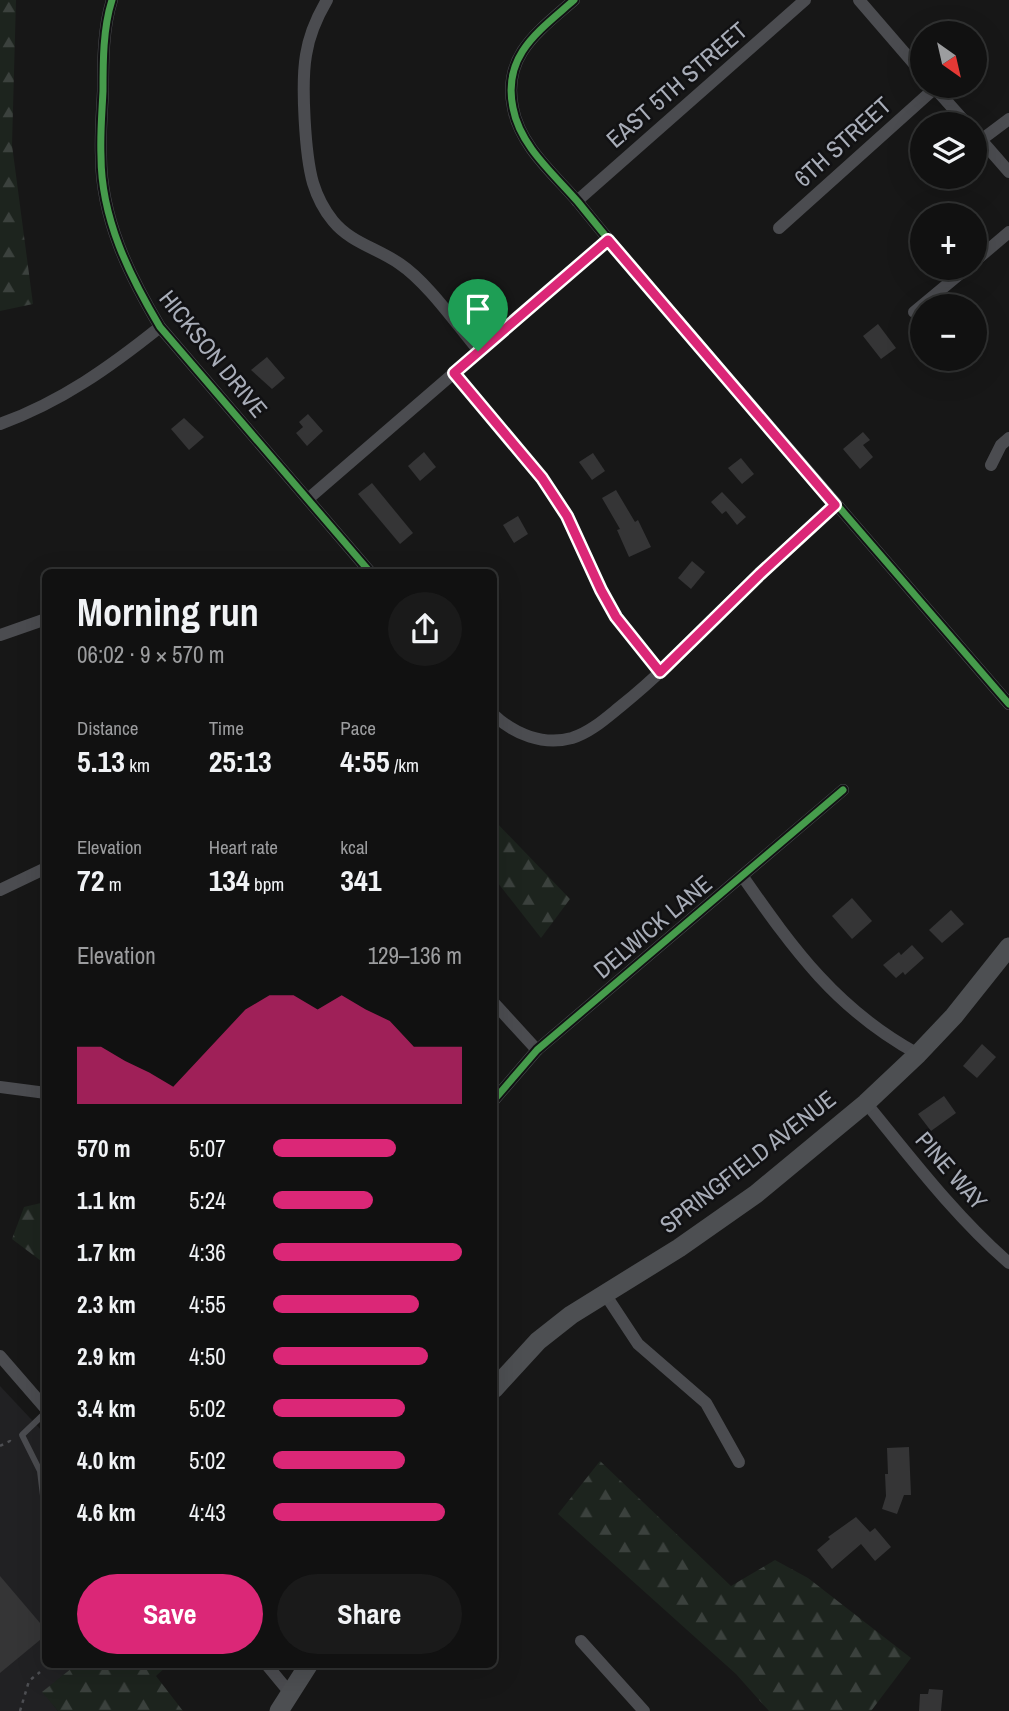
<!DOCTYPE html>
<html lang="en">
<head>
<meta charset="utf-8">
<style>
  body { margin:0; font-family:"Archivo Narrow",sans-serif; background:#1a1a1a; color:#f1f3f6; height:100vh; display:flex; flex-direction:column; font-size:26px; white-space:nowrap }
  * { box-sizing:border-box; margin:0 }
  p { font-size:23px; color:#9c9d9f }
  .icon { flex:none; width:38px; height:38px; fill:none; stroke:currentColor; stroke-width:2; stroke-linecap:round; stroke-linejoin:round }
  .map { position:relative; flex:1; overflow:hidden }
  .drawer { position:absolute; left:42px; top:569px; width:455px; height:1099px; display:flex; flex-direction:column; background:#111; border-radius:10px; box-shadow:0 7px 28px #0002,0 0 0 2px #303131 }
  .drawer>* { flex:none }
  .needle { width:46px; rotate:146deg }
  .fabs { position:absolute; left:910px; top:21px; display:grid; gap:14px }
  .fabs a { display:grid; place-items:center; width:77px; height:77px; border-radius:50%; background:#111; box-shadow:0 7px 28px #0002,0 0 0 2px #303131; font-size:35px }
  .pin { position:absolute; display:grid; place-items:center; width:60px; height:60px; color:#fff; margin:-72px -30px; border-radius:50% 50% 50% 0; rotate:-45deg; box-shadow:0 0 7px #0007 }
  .pin .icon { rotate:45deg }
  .round { display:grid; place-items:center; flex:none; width:74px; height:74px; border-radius:37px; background:#1a1a1a }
  .headline { display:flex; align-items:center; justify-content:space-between; height:119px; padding:0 35px }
  h1 { font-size:38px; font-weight:800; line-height:52px }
  .stats { display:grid; grid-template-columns:repeat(3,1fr); gap:10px; height:119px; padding:7px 35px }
  .stats div { display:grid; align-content:center }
  .stats b { font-size:30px; font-weight:800 }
  .stats small { font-size:19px; font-weight:400 }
  .stats p { font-size:19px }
  .chart { height:196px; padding:14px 35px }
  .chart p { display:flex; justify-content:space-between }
  .chart svg { width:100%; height:126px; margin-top:7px; fill:#db2777; opacity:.7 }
  .primary-button { display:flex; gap:14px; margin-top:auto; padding:14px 35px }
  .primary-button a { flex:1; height:80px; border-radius:42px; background:#db2777; color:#fff; font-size:28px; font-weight:800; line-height:80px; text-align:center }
  .primary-button a+a { background:#1a1a1a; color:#f1f3f6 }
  ul { padding:0 35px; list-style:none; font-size:23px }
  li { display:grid; grid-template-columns:112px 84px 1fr; align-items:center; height:52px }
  li i { height:18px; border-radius:9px; background:#db2777 }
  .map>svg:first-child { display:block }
  .built { fill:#212123 }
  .forest { fill:url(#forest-firs) }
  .building { fill:#353536 }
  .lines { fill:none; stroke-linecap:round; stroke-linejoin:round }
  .path { stroke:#4d4e52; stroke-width:2.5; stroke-dasharray:3.5 5; stroke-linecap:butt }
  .lane { stroke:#4b4c50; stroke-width:6 }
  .street { stroke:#4b4c50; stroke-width:12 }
  .primary { stroke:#4d4f52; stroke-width:19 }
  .cycleway-casing { stroke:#111113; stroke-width:11 }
  .cycleway { stroke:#469c4c; stroke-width:7 }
  .route-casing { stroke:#fff; stroke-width:14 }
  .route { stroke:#db2777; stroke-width:9 }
  .labels { text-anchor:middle; stroke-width:5; stroke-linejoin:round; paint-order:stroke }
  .street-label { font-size:24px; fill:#a8adb8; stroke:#111113 }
</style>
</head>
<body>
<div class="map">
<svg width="1009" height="1711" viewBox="0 0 1009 1711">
  <defs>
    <pattern id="forest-firs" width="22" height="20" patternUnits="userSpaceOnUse" patternTransform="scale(1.75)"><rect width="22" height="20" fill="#1d241e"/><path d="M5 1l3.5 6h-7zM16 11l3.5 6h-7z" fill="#3b413d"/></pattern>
  </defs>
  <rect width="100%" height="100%" fill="#171717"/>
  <polygon class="built" points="0,1386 45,1434 46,1664 77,1664 43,1692 58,1711 0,1711"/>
  <g class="forest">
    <polygon points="0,0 16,0 12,145 33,304 0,311"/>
    <polygon points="494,820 570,899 541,938 494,878"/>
    <polygon points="45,1202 46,1202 45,1264 12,1239 24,1207"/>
    <polygon points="600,1461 731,1586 775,1560 808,1578 911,1658 871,1711 769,1711 736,1674 558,1514"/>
    <polygon points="77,1664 169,1664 156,1676 183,1711 58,1711 42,1692"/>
  </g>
  <g class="building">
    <polygon points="878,324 896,348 881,359 863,336"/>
    <polygon points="267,357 285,378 272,389 251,370"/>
    <polygon points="308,414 323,431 307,446 296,433 303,427 299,422"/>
    <polygon points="184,418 204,437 189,450 171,429"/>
    <polygon points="863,432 870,440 863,445 873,457 860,469 843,449"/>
    <polygon points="424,452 436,467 420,481 408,466"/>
    <polygon points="593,453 605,471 592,480 579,462"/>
    <polygon points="741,458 754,474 742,484 728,468"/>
    <polygon points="372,483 413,533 400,544 358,494"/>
    <polygon points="616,490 635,522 638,520 651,547 629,557 617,530 620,529 602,498"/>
    <polygon points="722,492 746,517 737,525 726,511 722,514 711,502"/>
    <polygon points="518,516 528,534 514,543 503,525"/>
    <polygon points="692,561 705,572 691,589 678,578"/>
    <polygon points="852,898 872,921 852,939 832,916"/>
    <polygon points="951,910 964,924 942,943 929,930"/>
    <polygon points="912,945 924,958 905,975 903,972 896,978 883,965 899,952 901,955"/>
    <polygon points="982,1044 996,1057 977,1078 963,1066"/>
    <polygon points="944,1096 956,1113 931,1131 918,1114"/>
    <polygon points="909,1447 911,1495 904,1495 897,1514 882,1509 886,1496 885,1474 888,1474 887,1448"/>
    <polygon points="856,1517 870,1532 875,1528 891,1547 875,1561 861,1544 832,1569 817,1550 830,1539 828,1537"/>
    <polygon points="0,1576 46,1630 46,1635 0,1673"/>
    <polygon points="929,1689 943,1690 941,1711 919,1711 920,1694 928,1694"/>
  </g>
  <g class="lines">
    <g class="path">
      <polyline points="0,1446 10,1441 13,1444"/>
      <polyline points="20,1711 29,1681 40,1672"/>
    </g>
    <g class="lane">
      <polyline points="46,1412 22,1435 40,1471 46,1521"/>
      <polyline points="48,1665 55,1664"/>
    </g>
    <g class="street">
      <path d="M112 0C103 28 103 62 103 91 102 112 100 134 101 156 101 218 129 275 160 327L370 572"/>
      <path d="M327 0C317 17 309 35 306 55 301 84 305 155 313 183 317 196 324 210 333 221 351 243 377 248 400 264 427 282 457 325 479 351"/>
      <path d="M574 0C539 31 502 55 513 108 520 146 554 174 578 202 599 228 620 254 642 279 764 421 886 563 1009 704"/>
      <polyline points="859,0 922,73"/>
      <polyline points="933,86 967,124"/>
      <polyline points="975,133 1009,172"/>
      <polyline points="981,140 1009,119"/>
      <polyline points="577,201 805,0"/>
      <polyline points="779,228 935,88"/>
      <polyline points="975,261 1009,232"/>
      <polyline points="914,312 967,268"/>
      <polyline points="454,372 542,478 567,516 601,590 616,617 660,672"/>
      <path d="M0 424C61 402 110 367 160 327"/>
      <polyline points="991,465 1001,445 1009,438"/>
      <polyline points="308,499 608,240"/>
      <polyline points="0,635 46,619"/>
      <path d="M494 715C514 734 543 746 572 738 591 732 606 718 621 706 671 666 714 617 760 573 785 550 810 527 835 505"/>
      <path d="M743 877C794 950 837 1010 918 1054"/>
      <polyline points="0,890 46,868"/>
      <polyline points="494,1003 537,1050"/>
      <polyline points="0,1087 46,1093"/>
      <polyline points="494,1100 537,1050 843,790"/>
      <path d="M866 1103C911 1158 955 1216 1009 1263"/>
      <polyline points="605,1294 638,1344 706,1403 739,1462"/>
      <polyline points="0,1356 46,1409"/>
      <polyline points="581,1641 644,1711"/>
      <polyline points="266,1664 290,1693"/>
    </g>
    <g class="primary">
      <polyline points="494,1389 538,1341 571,1315 679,1248 756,1194 866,1103 918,1054 954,1016 1009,947"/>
      <polyline points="279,1711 309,1664"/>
    </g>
    <defs>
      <g id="cycleway">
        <path d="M112 0C103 28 103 62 103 91 102 112 100 134 101 156 101 218 129 275 160 327L370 572"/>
        <path d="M574 0C539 31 502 55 513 108 520 146 554 174 578 202 599 228 620 254 642 279 764 421 886 563 1009 704"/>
        <polyline points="494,1100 537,1050 843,790"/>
      </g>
    </defs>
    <use href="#cycleway" class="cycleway-casing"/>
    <use href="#cycleway" class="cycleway"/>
  </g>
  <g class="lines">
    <defs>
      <polygon id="route" points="608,240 835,505 760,574 660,672 616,617 601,590 567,516 542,478 454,373"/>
    </defs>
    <use href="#route" class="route-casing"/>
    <use href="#route" class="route"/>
  </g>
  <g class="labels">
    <g class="street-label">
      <text transform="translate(677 85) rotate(-41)" y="8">EAST 5TH STREET</text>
      <text transform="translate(843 142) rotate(-42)" y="8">6TH STREET</text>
      <text transform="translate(213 354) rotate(51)" y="8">HICKSON DRIVE</text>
      <text transform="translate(653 927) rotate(-40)" y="8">DELWICK LANE</text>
      <text transform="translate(748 1162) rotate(-38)" y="8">SPRINGFIELD AVENUE</text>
      <text transform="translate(951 1171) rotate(49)" y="8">PINE WAY</text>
    </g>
  </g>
</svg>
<div class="fabs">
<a><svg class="needle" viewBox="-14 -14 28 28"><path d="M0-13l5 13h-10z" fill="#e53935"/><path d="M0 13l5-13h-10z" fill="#9c9d9f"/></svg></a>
<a><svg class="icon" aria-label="layers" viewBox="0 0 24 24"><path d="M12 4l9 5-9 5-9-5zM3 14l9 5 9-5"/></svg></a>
<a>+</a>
<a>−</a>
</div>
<div class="pin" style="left:478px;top:351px;background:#1e9e55"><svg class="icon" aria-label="arrive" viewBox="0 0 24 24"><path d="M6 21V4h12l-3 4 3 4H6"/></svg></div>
<section class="drawer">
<div class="headline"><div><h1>Morning run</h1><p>06:02 · 9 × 570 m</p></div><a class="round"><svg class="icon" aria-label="share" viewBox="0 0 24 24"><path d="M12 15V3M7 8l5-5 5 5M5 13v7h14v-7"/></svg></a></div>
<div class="stats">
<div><p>Distance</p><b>5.13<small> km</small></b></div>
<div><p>Time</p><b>25:13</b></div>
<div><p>Pace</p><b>4:55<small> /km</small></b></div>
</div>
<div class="stats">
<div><p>Elevation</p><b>72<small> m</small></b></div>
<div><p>Heart rate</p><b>134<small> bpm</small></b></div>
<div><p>kcal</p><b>341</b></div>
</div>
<div class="chart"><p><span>Elevation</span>129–136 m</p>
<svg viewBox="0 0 160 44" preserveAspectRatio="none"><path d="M0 44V24L10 24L20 29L30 33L40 38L50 29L60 20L70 11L80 6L90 6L100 11L110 6L120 11L130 15L140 24L150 24L160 24V44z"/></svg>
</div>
<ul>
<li><b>570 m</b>5:07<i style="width:65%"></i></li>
<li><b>1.1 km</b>5:24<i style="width:53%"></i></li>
<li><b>1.7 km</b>4:36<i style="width:100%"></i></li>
<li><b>2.3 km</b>4:55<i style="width:77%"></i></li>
<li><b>2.9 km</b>4:50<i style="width:82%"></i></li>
<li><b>3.4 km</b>5:02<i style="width:70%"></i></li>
<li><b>4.0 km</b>5:02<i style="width:70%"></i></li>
<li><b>4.6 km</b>4:43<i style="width:91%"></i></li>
</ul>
<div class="primary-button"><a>Save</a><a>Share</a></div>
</section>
</div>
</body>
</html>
